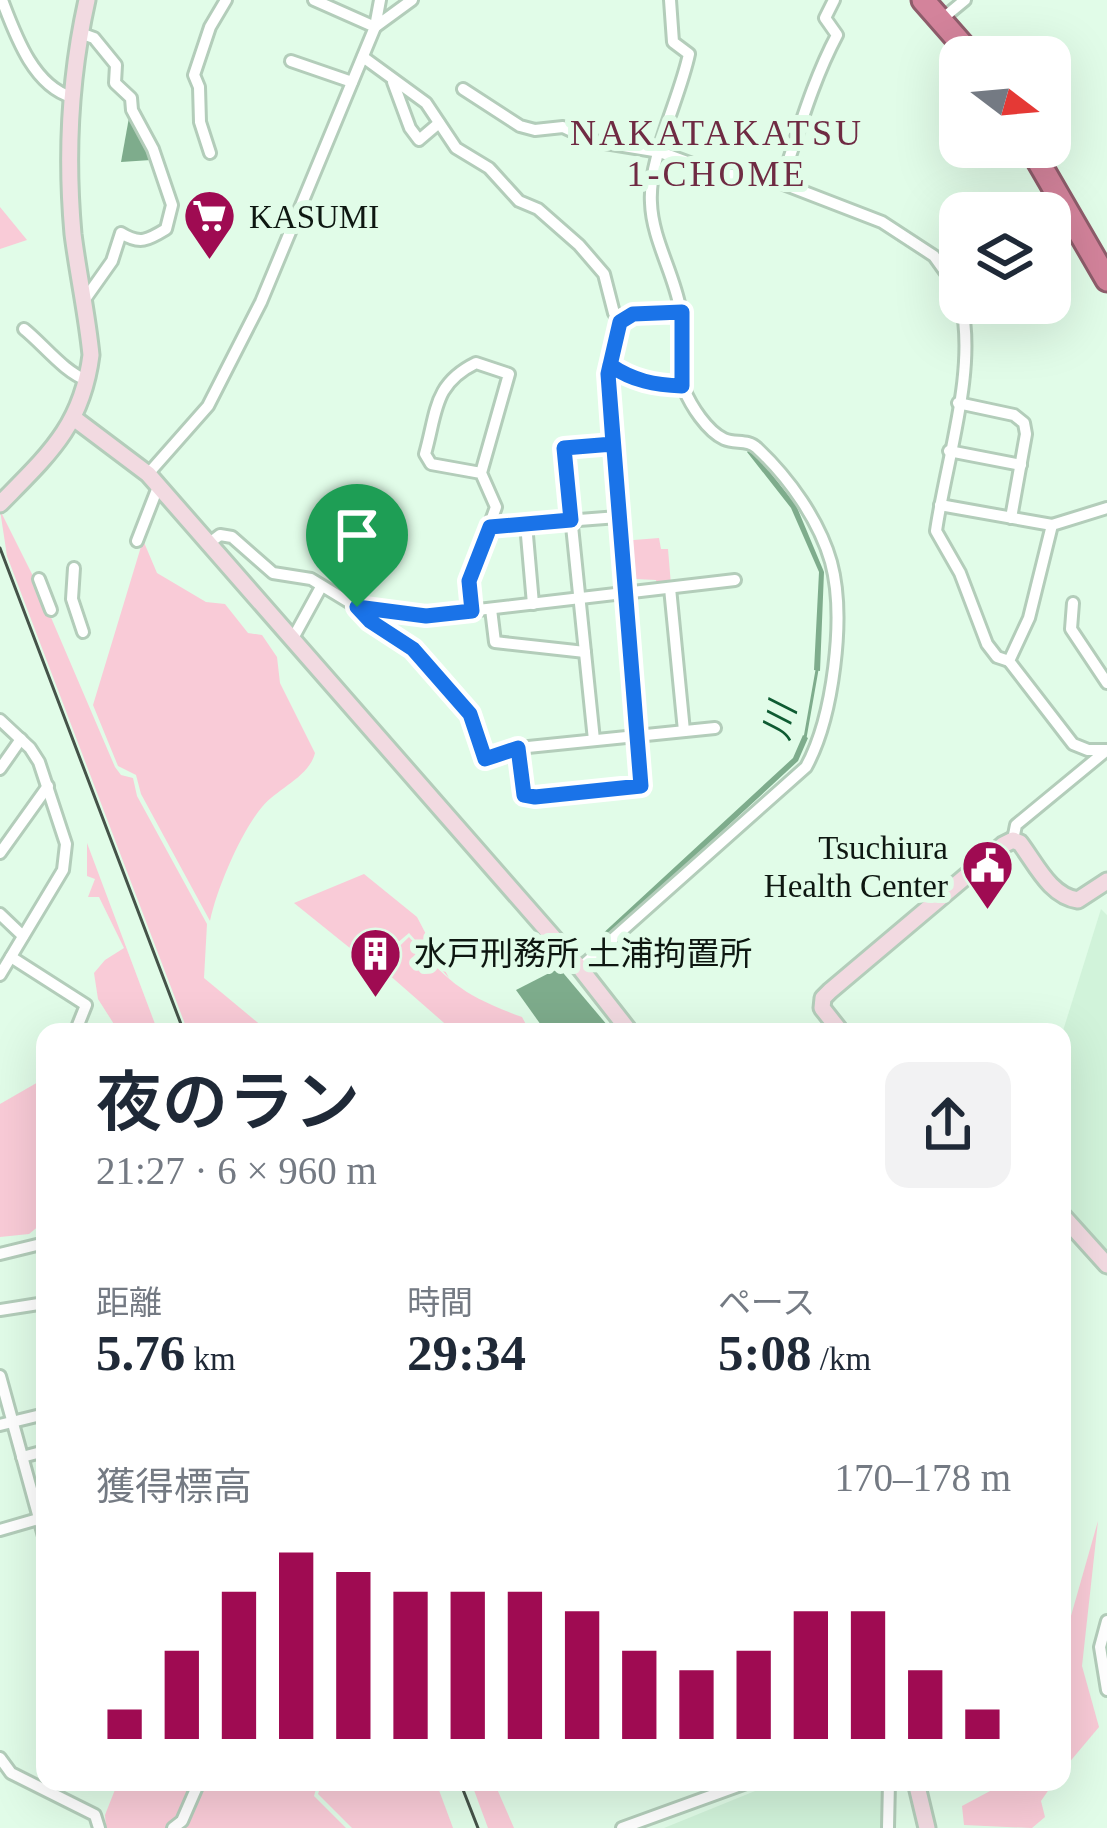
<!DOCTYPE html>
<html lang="ja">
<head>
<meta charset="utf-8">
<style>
  body { margin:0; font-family:"Times New Roman","Noto Sans JP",serif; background:#f2f2f3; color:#1f2937; height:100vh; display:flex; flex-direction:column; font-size:45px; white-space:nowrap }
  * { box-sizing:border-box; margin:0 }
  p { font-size:39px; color:#747a83 }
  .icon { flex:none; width:66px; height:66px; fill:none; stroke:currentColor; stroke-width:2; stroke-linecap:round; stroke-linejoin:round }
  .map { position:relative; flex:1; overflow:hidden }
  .sheet { position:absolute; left:36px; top:1023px; width:1035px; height:768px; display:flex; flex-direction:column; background:#fff; border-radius:24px; box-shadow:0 12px 48px #0002 }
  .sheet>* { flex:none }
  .needle { width:78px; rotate:106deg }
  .tools { position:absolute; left:939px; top:36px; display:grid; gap:24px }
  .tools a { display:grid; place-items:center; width:132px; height:132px; border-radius:24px; background:#fff; box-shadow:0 12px 48px #0002; font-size:60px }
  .pin { position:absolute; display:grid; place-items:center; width:102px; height:102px; color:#fff; margin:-123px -51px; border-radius:50% 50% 50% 0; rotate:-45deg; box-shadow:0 0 12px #0007 }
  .pin .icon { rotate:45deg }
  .round { display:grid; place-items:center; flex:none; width:126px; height:126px; border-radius:24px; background:#f2f2f3 }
  .headline { display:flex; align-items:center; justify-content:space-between; height:204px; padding:0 60px }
  h1 { font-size:66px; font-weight:600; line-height:90px }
  .stats { display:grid; grid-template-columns:repeat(3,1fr); gap:18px; height:204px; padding:12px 60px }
  .stats div { display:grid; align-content:center }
  .stats b { font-size:51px; font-weight:600 }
  .stats small { font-size:33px; font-weight:400 }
  .stats p { font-size:33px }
  .chart { height:336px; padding:24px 60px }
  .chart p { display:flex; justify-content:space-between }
  .chart svg { width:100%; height:216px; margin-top:12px; stroke:#9f0b52; stroke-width:6 }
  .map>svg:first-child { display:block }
  .built { fill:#d1f3da }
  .green { fill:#f9cbd7 }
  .water { fill:#7eac8c }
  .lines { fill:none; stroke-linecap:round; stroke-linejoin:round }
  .stream { stroke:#7eac8c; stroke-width:3 }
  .street-casing { stroke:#b3cdba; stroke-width:16 }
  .secondary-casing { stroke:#b3cdba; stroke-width:21 }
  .highway-casing { stroke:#8e5d6b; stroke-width:27 }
  .street { stroke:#fff; stroke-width:10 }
  .secondary { stroke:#f2dae1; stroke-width:15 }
  .highway { stroke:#d3839b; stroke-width:21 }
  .rail { stroke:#455349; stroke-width:3 }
  .route-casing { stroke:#fff; stroke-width:24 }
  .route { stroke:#1a73e8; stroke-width:15 }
  .labels { text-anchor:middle; stroke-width:12; stroke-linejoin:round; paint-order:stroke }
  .poi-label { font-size:33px; fill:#0e1711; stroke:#e1fce8; text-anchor:start }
  .neighbourhood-label { font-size:36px; letter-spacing:3px; fill:#6f2b43; stroke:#e1fce8 }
  .water-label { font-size:36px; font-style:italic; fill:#0e5b32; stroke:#e1fce8 }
</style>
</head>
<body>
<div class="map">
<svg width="1107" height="1828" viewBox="0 0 1107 1828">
  <rect width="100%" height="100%" fill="#e1fce8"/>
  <g class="built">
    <polygon points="1101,909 1107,915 1107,1253 1062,1204 1062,1034"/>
    <polygon points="764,1782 881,1782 882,1828 664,1828 760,1789"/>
  </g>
  <g class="green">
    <polygon points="0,207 27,240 0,249"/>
    <polygon points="0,510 35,580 115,767 121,775 133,778 137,796 207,924 204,978 269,1032 188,1032 7,556"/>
    <polygon points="659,538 661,549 668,549 671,585 657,587 656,580 635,579 635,589 628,589 621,541"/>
    <path d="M143 540 157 573 206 602 225 604 248 633 262 635 277 657 280 683 315 753C309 777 278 788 262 807 241 832 217 888 210 921L141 794 136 775 118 766 93 705Z"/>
    <polygon points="87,843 158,1032 119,1032 98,999 94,973 105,960 124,948 99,897 88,897 95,879 87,876"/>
    <polygon points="364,874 417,917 449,978 409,933 371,965 294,903"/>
    <path d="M409 937C450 984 463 995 522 1017L530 1032H450L451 1029 379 966Z"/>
    <polygon points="40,1081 45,1081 45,1221 29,1234 0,1237 0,1104"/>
    <polygon points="1098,1521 1082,1666 1099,1727 1062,1771 1062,1741 1070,1734 1065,1637"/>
    <polygon points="118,1782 318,1782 314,1796 346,1828 106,1828 105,1815"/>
    <polygon points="322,1782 436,1782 453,1828 352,1828 318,1794"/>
    <polygon points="471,1782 494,1782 514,1828 488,1828"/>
    <polygon points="1007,1782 1054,1782 1041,1801 1045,1817 1032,1828 964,1825 962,1806"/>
  </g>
  <g class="water">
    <polygon points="130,112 151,160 121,162"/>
    <polygon points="751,448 796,505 824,572 820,671 814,670 819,572 791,508 747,452"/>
    <polygon points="803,735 808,738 798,761 603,941 599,937 793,758"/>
    <polygon points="559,968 613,1032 546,1032 516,990"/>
  </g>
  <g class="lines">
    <polyline class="stream" points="805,738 817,670"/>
    <defs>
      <g id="street">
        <path d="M2 0C15 34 33 86 72 97"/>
        <polyline points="380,0 375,27 412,0"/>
        <polyline points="942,19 965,0"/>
        <path d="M80 33 94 38 116 65 115 83 131 98 132 110 153 149 172 205 166 229C148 240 140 245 121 233L112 261 83 302"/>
        <polyline points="363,57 426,103 456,148 489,168 519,201 538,209 579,245 604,274 614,313 620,323"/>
        <polyline points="291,61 352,82"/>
        <polyline points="393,82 410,128 419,140 439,123"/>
        <polyline points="463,89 520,126 535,130 563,127 593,141 660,152 714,172 781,183 882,222 934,256 949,277 960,301"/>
        <polyline points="210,153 200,122 199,87 194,75 210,27 226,0"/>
        <path d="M781 183C798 134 812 82 837 35L825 18 834 0"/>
        <path d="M961 303C977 370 946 461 936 531L960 573 987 644 997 657 1009 661"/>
        <path d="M24 329C43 344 65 373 87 380"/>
        <path d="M610 365C633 381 655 385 682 386"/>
        <polyline points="958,403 1014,415 1024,423 1026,434 1011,518"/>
        <polyline points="949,451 1021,465"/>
        <polyline points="148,474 208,406 261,302 375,27 314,0"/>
        <polyline points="940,505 1052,525"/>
        <polyline points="526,524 533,604"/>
        <polyline points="490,527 618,517"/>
        <polyline points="137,541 158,487"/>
        <polyline points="208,544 220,535 232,537 273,573 311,579 357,607 426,616 735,580"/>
        <polyline points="74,568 72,599 83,632"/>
        <polyline points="39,579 51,610"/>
        <polyline points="670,588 684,731"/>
        <polyline points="1073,603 1071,629 1107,683"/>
        <polyline points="359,609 370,621 413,649 470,714 485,759 508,749 715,728"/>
        <polyline points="491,609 495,642 585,652"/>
        <path d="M472 611 469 581 496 507 481 473 431 464 425 454C437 412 433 384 476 363L509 374 481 473"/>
        <polyline points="292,640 321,587"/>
        <polyline points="0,720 30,748 39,762 66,844 63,870 0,975"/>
        <polyline points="594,740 564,448 613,444"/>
        <polyline points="518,748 524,795 535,797 641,786 608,374 620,323 633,313 682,312"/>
        <polyline points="0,769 21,739"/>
        <polyline points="1013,840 1016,825 1107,750 1088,750 1073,744 1009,661 1029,618 1052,525 1107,508"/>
        <polyline points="0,853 48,786"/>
        <polyline points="0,914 23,936"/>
        <polyline points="11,957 86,1005 78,1025 80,1032"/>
        <path d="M580 968 806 767C833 718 846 617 831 562 819 520 789 478 757 448 748 439 735 444 724 439 707 431 691 406 684 389 673 365 686 334 680 308 674 274 652 238 651 203 648 159 680 98 689 54L673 42 670 0"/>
        <polyline points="0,1254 45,1243"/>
        <polyline points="0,1310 45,1303"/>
        <polyline points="0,1376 45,1540"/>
        <polyline points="0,1425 45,1414"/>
        <polyline points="22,1457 45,1451"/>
        <polyline points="0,1530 38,1519"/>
        <polyline points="1107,1621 1100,1647 1107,1690"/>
        <polyline points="0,1758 11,1773 95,1815 99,1828"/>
        <polyline points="173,1828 182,1821 199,1782"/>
        <polyline points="622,1828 749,1782"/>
        <polyline points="888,1828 889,1782"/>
      </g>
      <g id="secondary">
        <polyline points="75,419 148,474 580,968 630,1032"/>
        <path d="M0 504C48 455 82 426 91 355 87 314 78 274 73 234 66 156 70 76 87 0"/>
        <path d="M841 1032 822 1008 823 998 830 991 1003 845 1013 840 1020 843C1036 864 1050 896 1078 900L1107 881"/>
        <polyline points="1062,1215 1107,1265"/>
        <polyline points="916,1782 927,1828"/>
      </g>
      <g id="highway">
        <polyline points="923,0 973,57"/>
        <polyline points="1030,147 1107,280"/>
      </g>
    </defs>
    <use href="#street" class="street-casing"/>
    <use href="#secondary" class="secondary-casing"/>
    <use href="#highway" class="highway-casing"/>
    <use href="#street" class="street"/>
    <use href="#secondary" class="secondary"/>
    <use href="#highway" class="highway"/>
    <g class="rail">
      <polyline points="0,548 184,1032"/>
      <polyline points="460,1782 478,1828"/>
    </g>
  </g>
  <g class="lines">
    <defs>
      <path id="route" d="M357 607 370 621 413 649 470 714 485 759 518 748 524 795 535 797 641 786 608 374 620 322 633 314 682 312V386C655 385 633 381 610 365L608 374 613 444 564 448 571 520 490 527 469 581 472 611 426 616 357 607"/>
    </defs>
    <use href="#route" class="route-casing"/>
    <use href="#route" class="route"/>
  </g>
  <defs>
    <symbol id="supermarket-pin" viewBox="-11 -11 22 30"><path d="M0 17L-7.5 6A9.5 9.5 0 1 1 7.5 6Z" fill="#9f0b52" stroke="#e1fce8"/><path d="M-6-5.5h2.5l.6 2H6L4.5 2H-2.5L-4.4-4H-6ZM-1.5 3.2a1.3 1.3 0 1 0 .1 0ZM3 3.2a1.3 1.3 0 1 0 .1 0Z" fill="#fff"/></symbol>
    <symbol id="civic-pin" viewBox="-11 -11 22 30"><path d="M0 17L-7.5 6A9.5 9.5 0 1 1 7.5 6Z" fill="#9f0b52" stroke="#e1fce8"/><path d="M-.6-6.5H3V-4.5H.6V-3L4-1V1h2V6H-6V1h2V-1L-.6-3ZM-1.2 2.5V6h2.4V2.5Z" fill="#fff"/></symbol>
    <symbol id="building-pin" viewBox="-11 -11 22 30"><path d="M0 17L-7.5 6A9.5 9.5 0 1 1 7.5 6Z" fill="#9f0b52" stroke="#e1fce8"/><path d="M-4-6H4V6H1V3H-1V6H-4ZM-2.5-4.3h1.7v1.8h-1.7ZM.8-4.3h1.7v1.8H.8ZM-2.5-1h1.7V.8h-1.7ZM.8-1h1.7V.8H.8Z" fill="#fff"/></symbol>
  </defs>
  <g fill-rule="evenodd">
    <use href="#supermarket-pin" x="180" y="186" width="59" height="81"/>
    <use href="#civic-pin" x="958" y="836" width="59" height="81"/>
    <use href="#building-pin" x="346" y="924" width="59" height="81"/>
  </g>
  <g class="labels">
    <g class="poi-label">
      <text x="249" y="228">KASUMI</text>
      <text x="948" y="859" text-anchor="end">Tsuchiura<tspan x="948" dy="38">Health Center</tspan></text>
      <text x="414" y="965">水戸刑務所 土浦拘置所</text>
    </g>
    <g class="neighbourhood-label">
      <text x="717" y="145">NAKATAKATSU<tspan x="717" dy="41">1-CHOME</tspan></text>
    </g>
    <g class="water-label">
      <text transform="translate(779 721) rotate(-77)" y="13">川</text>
    </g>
  </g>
</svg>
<div class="tools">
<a><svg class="needle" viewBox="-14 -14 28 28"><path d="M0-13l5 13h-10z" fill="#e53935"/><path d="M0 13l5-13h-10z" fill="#747a83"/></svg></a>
<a><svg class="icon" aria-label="layers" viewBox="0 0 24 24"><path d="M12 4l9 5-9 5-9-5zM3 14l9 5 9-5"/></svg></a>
</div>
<div class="pin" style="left:357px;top:607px;background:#1e9e55"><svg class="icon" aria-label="arrive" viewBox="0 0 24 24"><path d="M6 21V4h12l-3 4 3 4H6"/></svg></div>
<section class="sheet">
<div class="headline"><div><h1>夜のラン</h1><p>21:27 · 6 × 960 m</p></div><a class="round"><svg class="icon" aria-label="share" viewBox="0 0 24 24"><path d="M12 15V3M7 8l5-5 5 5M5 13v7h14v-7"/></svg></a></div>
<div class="stats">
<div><p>距離</p><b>5.76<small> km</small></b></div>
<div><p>時間</p><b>29:34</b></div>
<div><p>ペース</p><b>5:08<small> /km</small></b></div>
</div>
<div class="chart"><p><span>獲得標高</span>170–178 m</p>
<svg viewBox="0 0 160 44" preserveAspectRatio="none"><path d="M5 44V38M15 44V26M25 44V14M35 44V6M45 44V10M55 44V14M65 44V14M75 44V14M85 44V18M95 44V26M105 44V30M115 44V26M125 44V18M135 44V18M145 44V30M155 44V38"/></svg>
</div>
</section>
</div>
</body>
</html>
